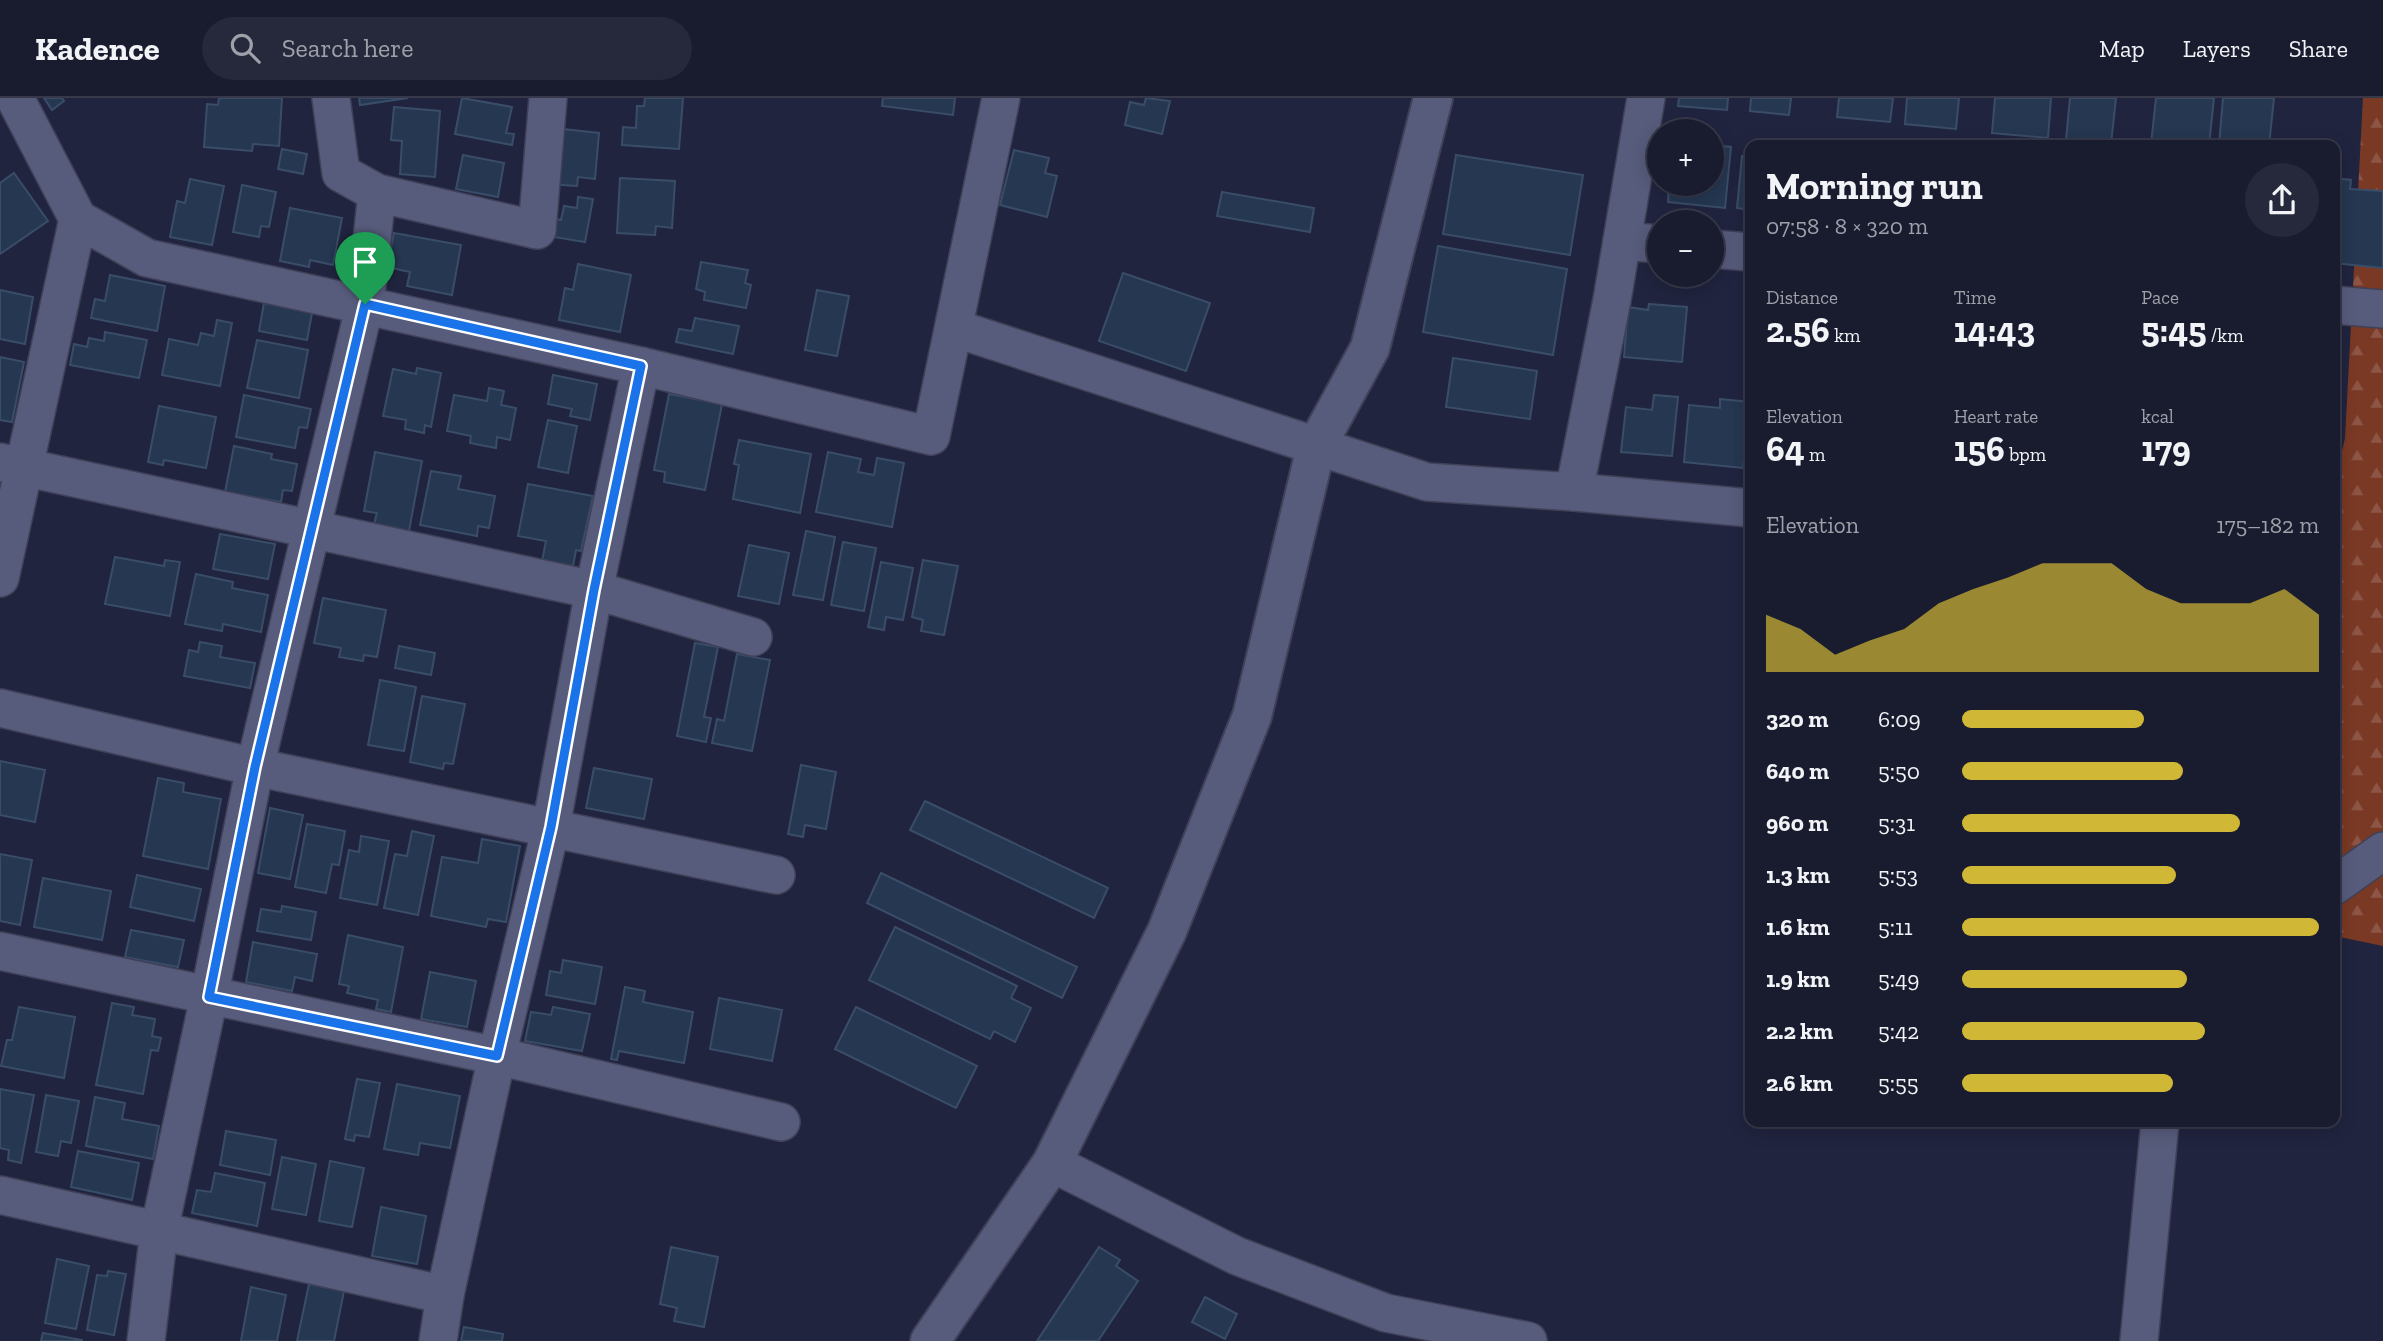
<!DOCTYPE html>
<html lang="en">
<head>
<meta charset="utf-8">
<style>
  body { margin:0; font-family:"Zilla Slab",serif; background:#26283b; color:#f1f3f6; height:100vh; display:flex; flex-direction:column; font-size:26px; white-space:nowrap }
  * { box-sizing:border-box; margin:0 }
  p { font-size:23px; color:#9fa1aa }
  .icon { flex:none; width:38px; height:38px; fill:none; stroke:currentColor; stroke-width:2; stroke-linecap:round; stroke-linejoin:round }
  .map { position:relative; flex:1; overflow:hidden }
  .panel { position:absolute; left:1745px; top:42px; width:595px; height:987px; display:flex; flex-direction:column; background:#191b2f; border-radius:14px; box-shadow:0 4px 18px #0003,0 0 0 2px #37394b }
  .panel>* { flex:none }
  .tools { position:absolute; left:1647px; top:21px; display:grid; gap:14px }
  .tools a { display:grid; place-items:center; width:77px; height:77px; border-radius:50%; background:#191b2f; box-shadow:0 4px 18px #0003,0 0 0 2px #37394b; font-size:35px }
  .pin { position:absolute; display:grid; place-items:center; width:60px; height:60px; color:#fff; margin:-72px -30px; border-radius:50% 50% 50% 0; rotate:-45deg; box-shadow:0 0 7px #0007 }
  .pin .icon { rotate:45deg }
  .round { display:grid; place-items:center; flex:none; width:74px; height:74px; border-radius:37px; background:#26283b }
  .head { display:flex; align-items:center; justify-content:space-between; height:119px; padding:0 21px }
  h1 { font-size:38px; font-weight:700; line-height:52px }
  .metrics { display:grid; grid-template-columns:repeat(3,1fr); gap:10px; height:119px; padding:7px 21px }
  .metrics div { display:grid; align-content:center }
  .metrics b { font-size:35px; font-weight:700 }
  .metrics small { font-size:19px; font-weight:400 }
  .metrics p { font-size:19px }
  .chart { height:196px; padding:14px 21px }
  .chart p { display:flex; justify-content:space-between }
  .chart svg { width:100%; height:126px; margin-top:7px; fill:#d1b736; opacity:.7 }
  ul { padding:0 21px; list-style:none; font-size:23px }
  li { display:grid; grid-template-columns:112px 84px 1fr; align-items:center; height:52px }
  li i { height:18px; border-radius:9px; background:#d1b736 }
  header { display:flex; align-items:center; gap:42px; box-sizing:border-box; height:98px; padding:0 35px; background:#191b2f; border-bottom:2px solid #37394b }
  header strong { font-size:33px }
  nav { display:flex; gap:38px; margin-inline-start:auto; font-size:24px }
  .search { width:490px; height:63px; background:#26283b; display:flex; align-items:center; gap:18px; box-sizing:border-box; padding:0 24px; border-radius:38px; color:#9fa1aa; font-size:26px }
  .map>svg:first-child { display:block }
  .forest { fill:url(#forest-firs) }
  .building { fill:#253751; stroke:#3a4d68; stroke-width:2 }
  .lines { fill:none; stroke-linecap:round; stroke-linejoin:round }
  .minor-casing { stroke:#404158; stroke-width:40 }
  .tertiary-casing { stroke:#404158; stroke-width:42 }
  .minor { stroke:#575c7c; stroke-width:37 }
  .tertiary { stroke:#575c7c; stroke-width:38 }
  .route-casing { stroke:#fff; stroke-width:14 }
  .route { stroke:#1a73e8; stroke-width:9 }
</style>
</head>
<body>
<header>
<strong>Kadence</strong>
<div class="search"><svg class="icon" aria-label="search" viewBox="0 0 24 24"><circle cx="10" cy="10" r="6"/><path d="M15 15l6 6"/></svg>Search here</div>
<nav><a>Map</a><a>Layers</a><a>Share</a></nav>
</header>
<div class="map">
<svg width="2383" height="1243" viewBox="0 0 2383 1243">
  <defs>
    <pattern id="forest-firs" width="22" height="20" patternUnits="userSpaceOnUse" patternTransform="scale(1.75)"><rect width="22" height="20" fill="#7a3925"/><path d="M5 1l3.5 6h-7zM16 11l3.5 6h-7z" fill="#8c5545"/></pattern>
  </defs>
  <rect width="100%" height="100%" fill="#21243f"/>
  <polygon class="forest" points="2363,0 2383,0 2383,848 2335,838 2335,384 2345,340"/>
  <g class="building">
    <polygon points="44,0 62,0 64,3 52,12"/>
    <polygon points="219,0 282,0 279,48 253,46 252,53 204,49 207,6 218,7"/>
    <polygon points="359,0 408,0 360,7"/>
    <polygon points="462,0 512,9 506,35 514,36 512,47 455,36"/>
    <polygon points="645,0 683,0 679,51 622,47 623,29 636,30 637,8 644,8"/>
    <polygon points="883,0 955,0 953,17 882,8"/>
    <polygon points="1146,0 1170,3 1162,36 1125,27 1130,4 1144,7"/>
    <polygon points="1679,0 1728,0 1727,12 1678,8"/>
    <polygon points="1751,0 1791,0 1789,17 1750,13"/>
    <polygon points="1839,0 1893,0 1890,24 1837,19"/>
    <polygon points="1907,0 1959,0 1956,31 1905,26"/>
    <polygon points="1995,0 2051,0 2048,40 1992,35"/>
    <polygon points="2070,0 2116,0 2111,46 2066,42"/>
    <polygon points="2156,0 2214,0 2209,47 2151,46"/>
    <polygon points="2223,0 2274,0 2269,47 2219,47"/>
    <polygon points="394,9 440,13 435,79 400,76 402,43 391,42"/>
    <polygon points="554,30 599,35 595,81 578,79 577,88 547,86"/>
    <polygon points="1712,47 1731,49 1725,110 1668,104 1669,86 1712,86"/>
    <polygon points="282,51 307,56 303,76 278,71"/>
    <polygon points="1014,52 1049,60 1045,75 1057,78 1047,119 1000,107"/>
    <polygon points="463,57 504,65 498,99 456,91"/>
    <polygon points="1456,57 1583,77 1570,157 1443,136"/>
    <polygon points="1742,58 1750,59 1750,112 1737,110"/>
    <polygon points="14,75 48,123 0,156 0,85"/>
    <polygon points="620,80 675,83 672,130 656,128 655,137 617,135"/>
    <polygon points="2334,80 2351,82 2350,91 2383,93 2383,170 2334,165"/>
    <polygon points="190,81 224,88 212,147 170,139 177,103 185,105"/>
    <polygon points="242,87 276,94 269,129 261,128 259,139 233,134"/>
    <polygon points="1222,94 1314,110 1310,134 1217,118"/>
    <polygon points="578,99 593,101 585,144 542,137 545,119 561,122 564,108 577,110"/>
    <polygon points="290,110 342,120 333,167 310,162 309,169 280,163"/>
    <polygon points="394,135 461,147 452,197 407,188 410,174 387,169"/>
    <polygon points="1438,148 1567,171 1553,257 1423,234"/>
    <polygon points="701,164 748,172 745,185 751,187 746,210 704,202 705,194 696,191"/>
    <polygon points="578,166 631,177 620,234 559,222 565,190 573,192"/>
    <polygon points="1123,175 1210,205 1186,273 1099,243"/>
    <polygon points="110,177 165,188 157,233 91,220 95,201 105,203"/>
    <polygon points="0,192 33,199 25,246 0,241"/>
    <polygon points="817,192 849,198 837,258 805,252"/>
    <polygon points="264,205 312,215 307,242 259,233"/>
    <polygon points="1649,206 1687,209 1682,264 1624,259 1628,209 1648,212"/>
    <polygon points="695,220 739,228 733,256 676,244 679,231 692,233"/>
    <polygon points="217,222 232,225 220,288 162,277 169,241 198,247 201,235 214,238"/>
    <polygon points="105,234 147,242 139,280 70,267 74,246 87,249 89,240 104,243"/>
    <polygon points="257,242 308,252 299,300 247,290"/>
    <polygon points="0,259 24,264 12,324 0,322"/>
    <polygon points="1453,260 1537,273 1530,321 1446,309"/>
    <polygon points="417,270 441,275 431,329 425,327 424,335 405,331 406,322 383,318 393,271 416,276"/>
    <polygon points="553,277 597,286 590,322 570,318 572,311 548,306"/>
    <polygon points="489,290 504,293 501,307 516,310 510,342 497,339 496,350 470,345 471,338 447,333 454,297 487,303"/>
    <polygon points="669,296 722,306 705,392 664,384 665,374 654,372"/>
    <polygon points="244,297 311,311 307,330 299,329 295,350 236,339"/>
    <polygon points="1654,297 1678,299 1672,358 1621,354 1626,309 1652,312"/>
    <polygon points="1720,301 1750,304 1743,370 1684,364 1689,307 1720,310"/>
    <polygon points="159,308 216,319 206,370 164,362 163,367 148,364"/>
    <polygon points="548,322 577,328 568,375 538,369"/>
    <polygon points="739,342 811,356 800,415 733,401 739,367 734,366"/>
    <polygon points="234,348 272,356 271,361 297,366 292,393 283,392 281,404 225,394"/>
    <polygon points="375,354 422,363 409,433 374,426 377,415 364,413"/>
    <polygon points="828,354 861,361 858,374 874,377 877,360 904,365 892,429 816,414"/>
    <polygon points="431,373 461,378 458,391 495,398 489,430 478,428 477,438 420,427"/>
    <polygon points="528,386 593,398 581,453 576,452 573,468 542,463 546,443 518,438"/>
    <polygon points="806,433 835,439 823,502 793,497"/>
    <polygon points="220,436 275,446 268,481 213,471"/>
    <polygon points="843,444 876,450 864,513 831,507"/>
    <polygon points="749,447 789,455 779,506 738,498"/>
    <polygon points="115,459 164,468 165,462 180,464 170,518 105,506"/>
    <polygon points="923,462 958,468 944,537 921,533 923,522 912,519"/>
    <polygon points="881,464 913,470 903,522 886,519 884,532 868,529"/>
    <polygon points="196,476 233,484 232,490 268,497 261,534 223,526 222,533 185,526"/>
    <polygon points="323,500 386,512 377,559 364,557 363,563 339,559 341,550 314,545"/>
    <polygon points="200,544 222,548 220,559 255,565 250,590 184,578 189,552 198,554"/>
    <polygon points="695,545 718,549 704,619 711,620 706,644 677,638"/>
    <polygon points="399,548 435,555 431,577 395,570"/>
    <polygon points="737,556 770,562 752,653 712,645 717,621 724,623"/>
    <polygon points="380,582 416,589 404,653 368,647"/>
    <polygon points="422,598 465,606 453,666 444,665 443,671 410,664"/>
    <polygon points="0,663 45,672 35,724 0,717"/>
    <polygon points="801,667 836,674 826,731 805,727 803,739 788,736"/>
    <polygon points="594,670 652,681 644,721 586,710"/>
    <polygon points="158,680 184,685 183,694 221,701 208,771 143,758"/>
    <polygon points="925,703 1108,790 1094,820 910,732"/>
    <polygon points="270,710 303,717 290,781 258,775"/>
    <polygon points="307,726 345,733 339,767 332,766 326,795 295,789"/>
    <polygon points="412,733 434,738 418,817 384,810 395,756 407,758"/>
    <polygon points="361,738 389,743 377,807 340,800 349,752 359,754"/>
    <polygon points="482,741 520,748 506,824 488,821 486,829 431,818 442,759 478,765"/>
    <polygon points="0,756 32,762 20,827 0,823"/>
    <polygon points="881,775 1077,869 1062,900 867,805"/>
    <polygon points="137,777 201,791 194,823 130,809"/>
    <polygon points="43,780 111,793 102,842 34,829"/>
    <polygon points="282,808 316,814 311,842 257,833 261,811 281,814"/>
    <polygon points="895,829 1017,888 1011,900 1031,910 1015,944 994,933 990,941 869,882"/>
    <polygon points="131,832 184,842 178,869 125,859"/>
    <polygon points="348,837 403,849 391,914 376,911 378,902 347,895 349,888 339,886"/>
    <polygon points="253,844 317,856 312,883 295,879 292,893 246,884"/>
    <polygon points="563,862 602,869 595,906 546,897 550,873 561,875"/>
    <polygon points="430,874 476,883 467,929 421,921"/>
    <polygon points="625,889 645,893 643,904 693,914 684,965 619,953 617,962 611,961"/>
    <polygon points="719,900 782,912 772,963 710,951"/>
    <polygon points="112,905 134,909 132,917 155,921 152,938 161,940 158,953 151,952 143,996 96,987"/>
    <polygon points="19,909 75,919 64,980 1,968 7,942 12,942"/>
    <polygon points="553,909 590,916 582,953 525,943 531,914 551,917"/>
    <polygon points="856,909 977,968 956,1010 835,951"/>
    <polygon points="357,981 380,985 369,1039 355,1037 354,1043 345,1041"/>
    <polygon points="397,986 460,998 450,1050 420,1045 418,1057 384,1051"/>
    <polygon points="0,991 34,997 21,1065 8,1062 9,1052 0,1050"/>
    <polygon points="46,997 79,1003 71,1045 61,1043 58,1058 36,1054"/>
    <polygon points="95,999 125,1005 122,1021 159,1028 153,1061 86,1048"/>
    <polygon points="226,1033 276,1042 270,1077 220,1067"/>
    <polygon points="78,1053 139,1065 132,1102 71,1089"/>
    <polygon points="282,1059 316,1066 306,1117 272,1111"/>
    <polygon points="330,1063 364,1070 352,1129 319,1123"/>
    <polygon points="215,1075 265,1085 257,1128 192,1115 197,1092 211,1094"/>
    <polygon points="381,1109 426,1118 417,1166 372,1158"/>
    <polygon points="671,1149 718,1159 704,1229 674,1223 677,1210 660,1206"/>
    <polygon points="1099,1149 1120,1162 1116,1168 1138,1183 1098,1243 1037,1243"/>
    <polygon points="57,1161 89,1168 76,1231 45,1225"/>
    <polygon points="108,1173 126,1176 114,1237 87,1232 97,1177 107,1178"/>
    <polygon points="309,1186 344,1193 334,1243 297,1243"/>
    <polygon points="251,1189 286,1197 277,1243 241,1243"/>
    <polygon points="1205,1199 1237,1216 1225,1241 1192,1224"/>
    <polygon points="464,1229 503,1236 502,1243 461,1243"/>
    <polygon points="43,1235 82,1242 82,1243 41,1243"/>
  </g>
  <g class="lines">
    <defs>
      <g id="minor">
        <polyline points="15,0 78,121 147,160 641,268 931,338 1001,0"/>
        <polyline points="377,95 537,132 548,0"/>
        <polyline points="1622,143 1659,146"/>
        <polyline points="1712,151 1750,154"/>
        <polyline points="2334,207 2383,211"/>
        <polyline points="954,230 1427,384 1574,394 1612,202 1646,0"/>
        <polyline points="0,364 594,492 753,539"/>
        <polyline points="1574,394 1750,410"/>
        <polyline points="0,480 78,121"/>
        <polyline points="0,610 255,669 776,777"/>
        <polyline points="2334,788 2383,753"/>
        <polyline points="0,853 497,958 781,1024"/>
        <polyline points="1052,1065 1237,1158 1386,1215 1528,1243"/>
        <polyline points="0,1097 445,1197"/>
        <polyline points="146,1243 159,1133 209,899 255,669 365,206 377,95 341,75 331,0"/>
        <polyline points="438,1243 445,1197 497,958 551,729 594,492 641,268"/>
        <polyline points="2139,1243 2160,1024"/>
      </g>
      <polyline id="tertiary" points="930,1243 1052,1065 1167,833 1252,618 1316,349 1370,250 1433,0"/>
    </defs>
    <use href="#minor" class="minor-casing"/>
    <use href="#tertiary" class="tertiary-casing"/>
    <use href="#minor" class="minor"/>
    <use href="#tertiary" class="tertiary"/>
  </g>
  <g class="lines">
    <defs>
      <polygon id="route" points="365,206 641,268 594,492 551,729 497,958 209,899 255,669"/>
    </defs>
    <use href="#route" class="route-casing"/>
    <use href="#route" class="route"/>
  </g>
</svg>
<div class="tools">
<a>+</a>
<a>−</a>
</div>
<div class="pin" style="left:365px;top:206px;background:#1e9e55"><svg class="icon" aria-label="arrive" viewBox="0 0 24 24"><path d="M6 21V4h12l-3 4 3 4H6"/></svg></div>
<section class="panel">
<div class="head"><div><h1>Morning run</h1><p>07:58 · 8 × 320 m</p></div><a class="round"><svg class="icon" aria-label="share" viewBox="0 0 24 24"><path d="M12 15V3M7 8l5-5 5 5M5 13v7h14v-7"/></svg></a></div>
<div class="metrics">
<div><p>Distance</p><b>2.56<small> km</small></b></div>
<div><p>Time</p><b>14:43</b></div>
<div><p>Pace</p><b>5:45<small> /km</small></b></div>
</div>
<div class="metrics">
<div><p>Elevation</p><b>64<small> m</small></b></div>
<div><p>Heart rate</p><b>156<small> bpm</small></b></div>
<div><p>kcal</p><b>179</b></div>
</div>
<div class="chart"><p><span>Elevation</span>175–182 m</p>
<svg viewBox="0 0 160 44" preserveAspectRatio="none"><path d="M0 44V24L10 29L20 38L30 33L40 29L50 20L60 15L70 11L80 6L90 6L100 6L110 15L120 20L130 20L140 20L150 15L160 24V44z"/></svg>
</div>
<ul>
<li><b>320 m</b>6:09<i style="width:51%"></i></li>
<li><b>640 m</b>5:50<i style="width:62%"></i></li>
<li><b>960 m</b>5:31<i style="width:78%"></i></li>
<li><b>1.3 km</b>5:53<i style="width:60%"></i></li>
<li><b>1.6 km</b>5:11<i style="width:100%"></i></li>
<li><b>1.9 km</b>5:49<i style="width:63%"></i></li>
<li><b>2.2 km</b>5:42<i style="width:68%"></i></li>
<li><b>2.6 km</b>5:55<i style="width:59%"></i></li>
</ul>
</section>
</div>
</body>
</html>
